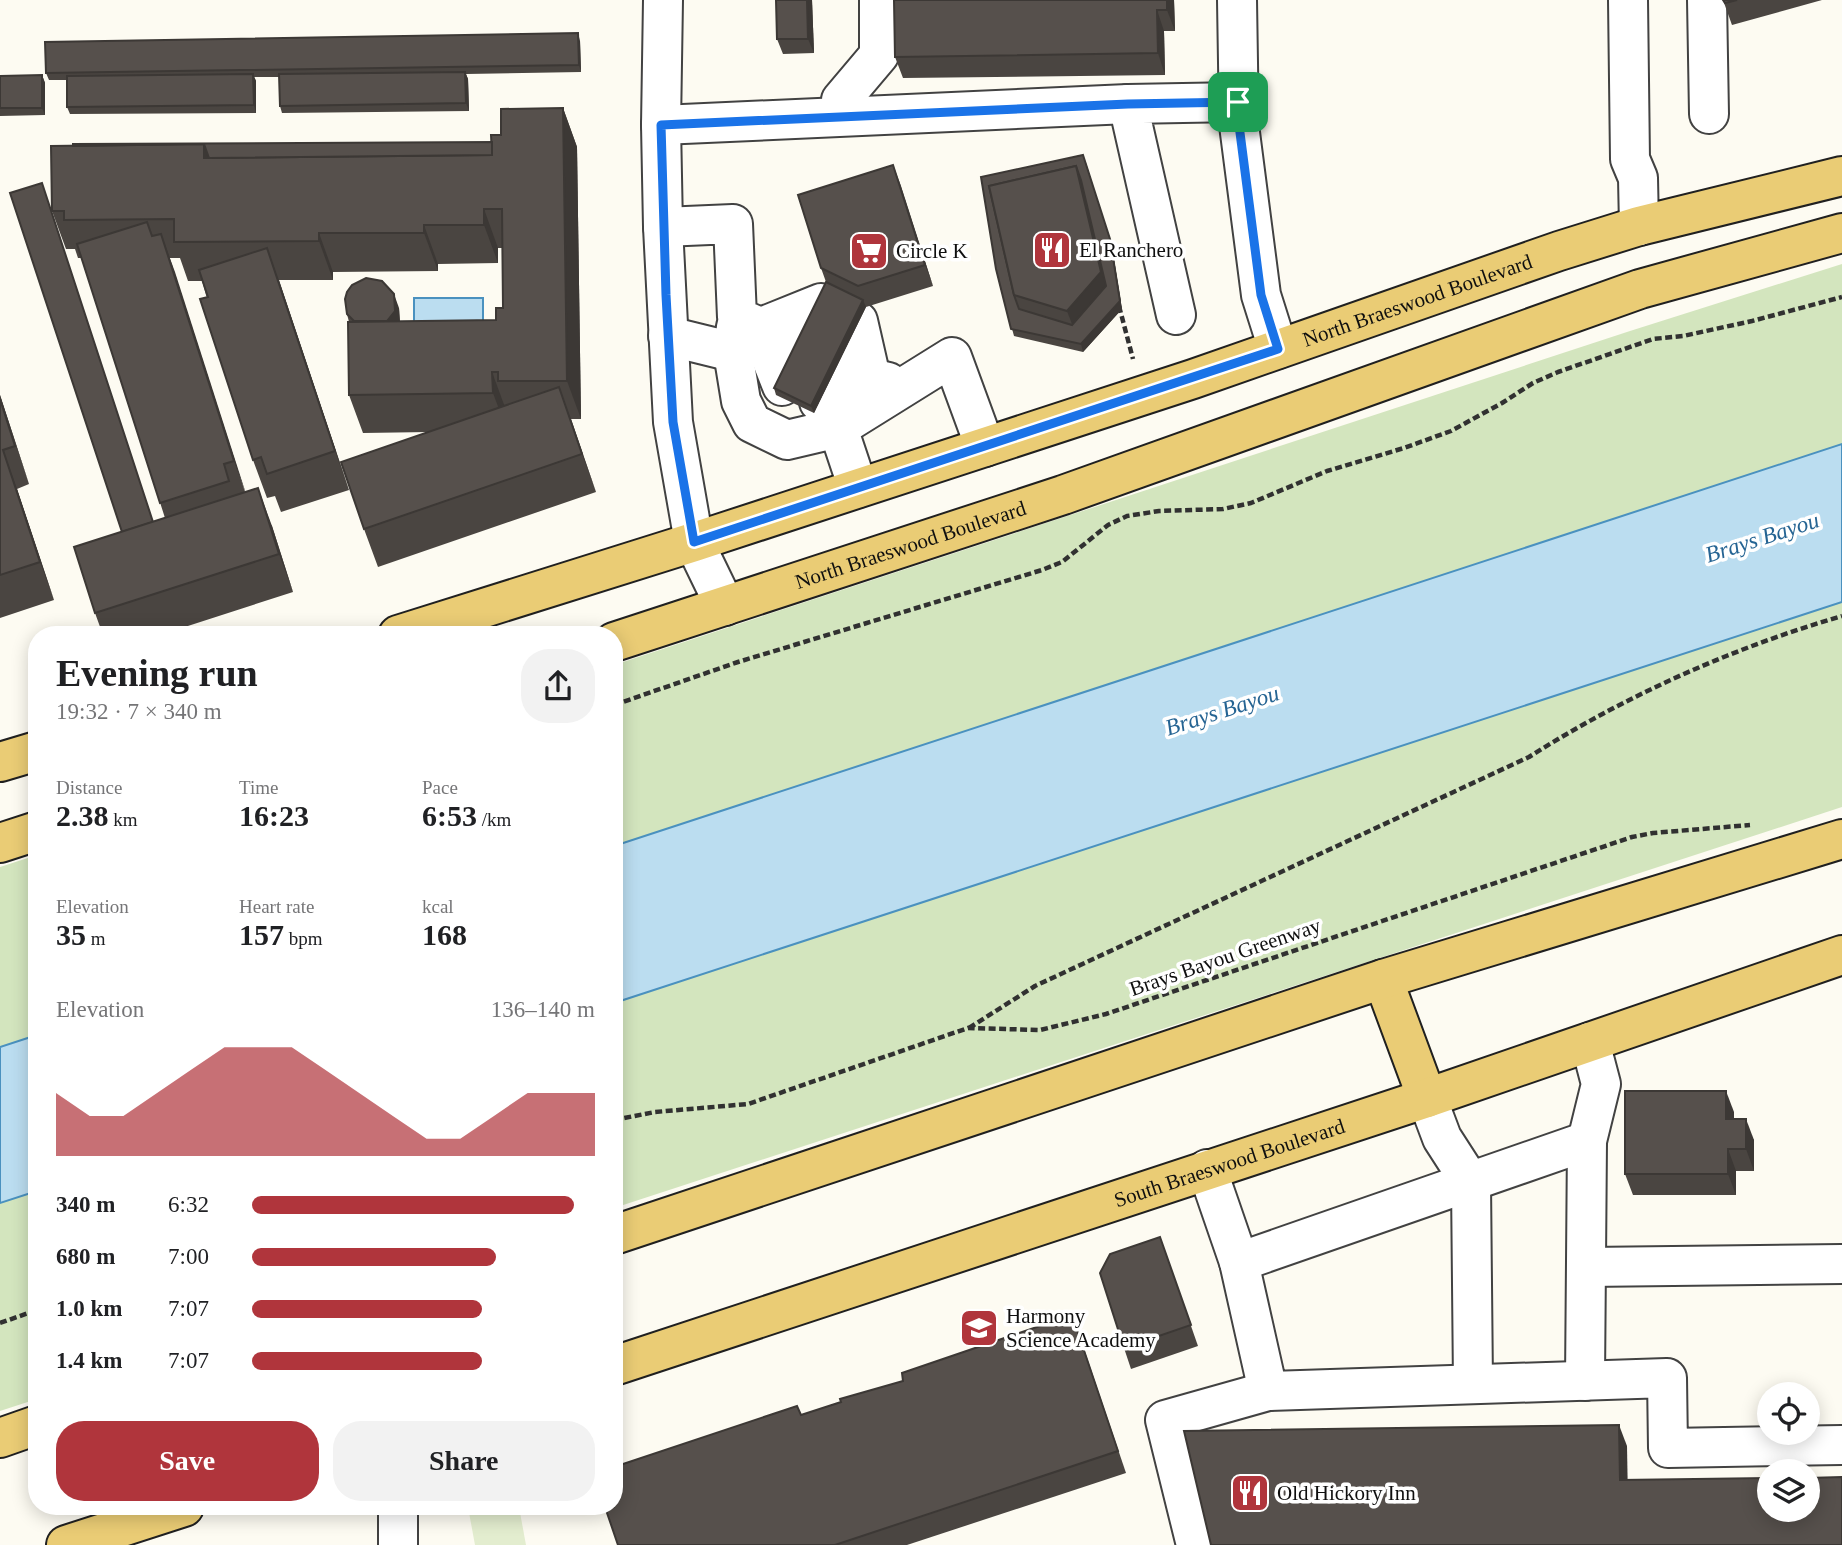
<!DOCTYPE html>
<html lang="en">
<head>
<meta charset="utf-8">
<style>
  body { margin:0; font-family:Georgia,serif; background:#f2f2f2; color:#202124; height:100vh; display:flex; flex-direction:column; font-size:26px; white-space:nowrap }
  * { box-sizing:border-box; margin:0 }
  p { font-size:23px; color:#757577 }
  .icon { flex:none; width:38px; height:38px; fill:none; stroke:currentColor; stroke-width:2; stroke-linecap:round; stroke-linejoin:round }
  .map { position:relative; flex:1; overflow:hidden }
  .panel { position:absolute; left:28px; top:626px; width:595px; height:889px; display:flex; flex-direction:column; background:#fff; border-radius:28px; box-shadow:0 4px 18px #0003 }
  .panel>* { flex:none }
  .buttons { position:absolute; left:1757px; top:1382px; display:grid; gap:14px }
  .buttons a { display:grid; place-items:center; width:63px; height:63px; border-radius:50%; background:#fff; box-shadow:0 4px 18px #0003; font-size:35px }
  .pin { position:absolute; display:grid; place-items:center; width:60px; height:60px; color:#fff; margin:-30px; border-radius:14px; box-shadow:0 4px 10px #0006 }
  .round { display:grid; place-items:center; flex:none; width:74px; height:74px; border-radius:28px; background:#f2f2f2 }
  .summary { display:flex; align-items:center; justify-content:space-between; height:119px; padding:0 28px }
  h1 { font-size:38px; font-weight:700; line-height:52px }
  .figures { display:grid; grid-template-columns:repeat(3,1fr); gap:10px; height:119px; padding:7px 28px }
  .figures div { display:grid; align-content:center }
  .figures b { font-size:30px; font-weight:700 }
  .figures small { font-size:19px; font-weight:400 }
  .figures p { font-size:19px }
  .chart { height:196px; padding:14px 28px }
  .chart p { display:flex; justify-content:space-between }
  .chart svg { width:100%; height:126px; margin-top:7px; fill:#b0353c; opacity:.7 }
  .primary-button { display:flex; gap:14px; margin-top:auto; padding:14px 28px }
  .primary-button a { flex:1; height:80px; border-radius:28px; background:#b0353c; color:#fff; font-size:28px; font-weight:700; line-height:80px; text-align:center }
  .primary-button a+a { background:#f2f2f2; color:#202124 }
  ul { padding:0 28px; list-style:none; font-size:23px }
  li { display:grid; grid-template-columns:112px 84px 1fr; align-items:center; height:52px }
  li i { height:18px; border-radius:9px; background:#b0353c }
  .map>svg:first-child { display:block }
  .green { fill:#d3e5be }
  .pitch { fill:#e3edcf }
  .water { fill:#bbddf0; stroke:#4a91bf; stroke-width:2 }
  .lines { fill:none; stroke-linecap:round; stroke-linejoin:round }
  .minor-casing { stroke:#424242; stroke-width:42 }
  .major-casing { stroke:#202020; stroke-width:42 }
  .path { stroke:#313131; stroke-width:4.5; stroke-dasharray:7 3.5; stroke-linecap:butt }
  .minor { stroke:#fff; stroke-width:38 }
  .major { stroke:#eacc75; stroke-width:38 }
  .wall { fill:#4a4541 }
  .shaded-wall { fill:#3c3835 }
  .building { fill:#56504c; stroke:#3c3835; stroke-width:2; fill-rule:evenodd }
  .route-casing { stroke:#fff; stroke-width:14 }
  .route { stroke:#1a73e8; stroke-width:9 }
  .labels { text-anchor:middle; stroke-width:7; stroke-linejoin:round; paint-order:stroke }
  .poi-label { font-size:21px; fill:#0f0f0f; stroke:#fff; text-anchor:start }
  .street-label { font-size:21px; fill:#0f0f0f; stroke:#fff }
  .water-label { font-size:23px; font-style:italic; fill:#256493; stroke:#fff }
</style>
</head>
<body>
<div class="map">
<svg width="1842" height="1545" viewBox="0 0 1842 1545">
  <rect width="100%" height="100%" fill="#fdfbf2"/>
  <g class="green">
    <polygon points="1842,264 1842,807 614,1208 614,665 1630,331"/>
    <polygon points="37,855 37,1399 0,1411 0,867"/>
  </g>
  <polygon class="pitch" points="468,1507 519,1507 526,1545 475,1545"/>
  <g class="water">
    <rect x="414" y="298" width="69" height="36"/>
    <polygon points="1842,444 1842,602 614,1003 614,846"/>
    <polygon points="37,1035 37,1191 0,1203 0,1047"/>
  </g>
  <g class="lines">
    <defs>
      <g id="minor">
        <polyline points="663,0 661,125 663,227 673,422 694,542 725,606"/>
        <polyline points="1237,0 1239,125 1261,295 1278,349"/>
        <polyline points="1628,0 1630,159 1638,178 1639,226"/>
        <polyline points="1707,0 1709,114"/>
        <polyline points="841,100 879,55 879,0"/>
        <polyline points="661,125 1128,104"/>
        <polyline points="663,227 733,224 737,317 801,345"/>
        <polyline points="1176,315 1128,104 1238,102"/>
        <polyline points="759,328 821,303"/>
        <polyline points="759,328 782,386"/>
        <polyline points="668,336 733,352 736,327"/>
        <polyline points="733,352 741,401 752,423 787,440 838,428"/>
        <polyline points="839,362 871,378 858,321"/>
        <polyline points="819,402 871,378 888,382"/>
        <polyline points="858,488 838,428 952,357 985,447"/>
        <polyline points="1427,1098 1442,1138 1471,1183 1473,1384"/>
        <polyline points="1587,1141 1239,1262 1268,1391 1667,1378 1668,1448 1842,1445"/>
        <polyline points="1207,1169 1239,1262"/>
        <polyline points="1587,1267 1842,1264"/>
        <polyline points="1585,1381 1587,1141 1601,1084 1590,1042"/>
        <polyline points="398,1507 398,1545"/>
        <polyline points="1196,1545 1165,1420 1268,1391"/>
      </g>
      <g id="major">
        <path id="s1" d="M398 635 694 542 1193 379 1559 251 1639 226 1842 176"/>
        <path id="s2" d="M614 642 1063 495 1640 289 1842 233"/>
        <polyline points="0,762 37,751"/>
        <polyline points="0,843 37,831"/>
        <polyline points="1383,979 1427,1098"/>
        <polyline points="614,1235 1383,979 1842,839"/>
        <path id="s3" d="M614 1366 1427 1098 1842 955"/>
        <polyline points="0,1438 37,1425"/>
        <polyline points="66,1545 184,1507"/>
      </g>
    </defs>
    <use href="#minor" class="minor-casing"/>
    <use href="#major" class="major-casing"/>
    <g class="path">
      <polyline points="1119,306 1133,359"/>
      <polyline points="614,705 738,662 1042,570 1062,562 1108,525 1127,516 1159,511 1223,509 1251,503 1327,471 1404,448 1451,431 1502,403 1533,383 1558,372 1653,339 1683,336 1752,321 1842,297"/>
      <path d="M969 1028 1035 986 1529 757C1625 696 1732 648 1842 616"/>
      <polyline points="614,1120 655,1112 748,1104 968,1028 1040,1030 1106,1014 1632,837 1653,833 1750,825"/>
      <polyline points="0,1323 37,1310"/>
    </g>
    <use href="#minor" class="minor"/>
    <use href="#major" class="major"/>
  </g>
  <g class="wall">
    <polygon points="812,0 814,53 783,54 777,39"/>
    <polygon points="1174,0 1175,31 1164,31 1165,75 903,78 895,57"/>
    <polygon points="1723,0 1822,0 1732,25"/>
    <polygon points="580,41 581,72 466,74 468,79 469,111 282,113 280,106 279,77 254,77 256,81 256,113 70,114 67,107 67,80 49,80 46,73"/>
    <polygon points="42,75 45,83 45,115 0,116 0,76"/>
    <polygon points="563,108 577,147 581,419 571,419 596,492 378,567 364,529 429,432 363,433 349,395 349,322 347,314 399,308 400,321 496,320 503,308 502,248 498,248 498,263 438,264 438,271 333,272 333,280 279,280 349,490 281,512 275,496 267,498 253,460 202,281 188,281 180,258 169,258 245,492 272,526 293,592 160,635 103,635 95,613 153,522 165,518 82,258 78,258 75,249 66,249 52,211 492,142 501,135"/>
    <polygon points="1086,163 1112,247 1122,309 1083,352 1014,336 996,269"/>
    <polygon points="893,165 933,286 866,307 814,413 776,395 774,388 826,282 821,268"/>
    <polygon points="0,395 29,484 17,489 54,600 0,618"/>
    <polygon points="1734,1112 1734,1119 1754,1140 1754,1171 1736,1171 1736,1195 1633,1195 1625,1174"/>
    <polygon points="1160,1237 1198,1346 1131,1369 1124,1348"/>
    <polygon points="1080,1337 1126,1473 907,1545 618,1545 801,1415"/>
  </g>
  <g class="shaded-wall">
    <polygon points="807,0 812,0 814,53 808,39"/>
    <polygon points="1167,0 1174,0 1175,31 1167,10"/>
    <polygon points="1157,10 1164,31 1165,75 1158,53"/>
    <polygon points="578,33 580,41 581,72 579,65"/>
    <polygon points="465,72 468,79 469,111 466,103"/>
    <polygon points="253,74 256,81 256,113 254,105"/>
    <polygon points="42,75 45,83 45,115 42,108"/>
    <polygon points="563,108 577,147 581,419 567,381"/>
    <polygon points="204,144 218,183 204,158"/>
    <polygon points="1086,163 1112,247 1122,309 1083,352 1081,344 1120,301"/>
    <polygon points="893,165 901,186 933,286 925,265"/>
    <polygon points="1076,166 1083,187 1108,293 1075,332 1067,311"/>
    <polygon points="484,209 498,248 498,263 484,225"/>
    <polygon points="424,225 438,264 438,271 424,233"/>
    <polygon points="319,233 333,272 333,280 319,241"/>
    <polygon points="161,234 175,272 248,500 234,461"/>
    <polygon points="267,248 281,287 349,490 335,451"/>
    <polygon points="394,294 399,308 400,326 384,325"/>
    <polygon points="863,300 866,307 814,413 811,406"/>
    <polygon points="492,372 506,410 507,431 493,393"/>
    <polygon points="559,387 573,426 596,492 582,454"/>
    <polygon points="0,395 29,484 0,399"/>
    <polygon points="3,450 17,489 54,600 40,562"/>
    <polygon points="258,488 272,526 293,592 279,554"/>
    <polygon points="1726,1091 1734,1112 1734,1140 1726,1119"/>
    <polygon points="1746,1119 1754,1140 1754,1171 1746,1149"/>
    <polygon points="1728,1149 1736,1171 1736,1195 1728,1174"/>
    <polygon points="1619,1425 1627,1446 1628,1502 1620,1480"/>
  </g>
  <g class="building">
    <polygon points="776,0 807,0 808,39 777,39"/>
    <polygon points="894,0 1167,0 1167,10 1157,10 1158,53 895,57"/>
    <polygon points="1723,0 1737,0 1725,3"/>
    <polygon points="578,33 579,65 46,73 45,42"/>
    <polygon points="465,72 466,103 280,106 279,74"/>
    <polygon points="253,74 254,105 67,107 67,76"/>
    <polygon points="42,75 42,108 0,108 0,76"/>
    <polygon points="563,108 567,381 498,381 498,372 492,372 493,393 349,395 348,322 496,320 496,308 503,308 502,209 484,209 484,225 424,225 424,233 319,233 319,241 174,242 174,219 64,220 64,211 52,211 51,146 204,144 204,158 492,155 491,135 501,135 501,109"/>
    <polygon points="492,142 492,155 209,158 204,144 73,146 73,144"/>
    <path d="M1083 155 1110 239 1120 301 1081 344 1011 329 996 269 981 177ZM1076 166 1081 180 1106 286 1072 325 1019 309 1014 295 989 186Z"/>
    <polygon points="893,165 925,265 858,286 821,268 798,195"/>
    <polygon points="1076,166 1101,272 1067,311 1014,295 989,186"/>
    <polygon points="42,183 153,522 122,532 10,193"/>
    <polygon points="147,222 152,236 161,234 234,461 224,464 229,481 160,503 77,244"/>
    <polygon points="267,248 335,451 267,474 261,457 253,460 200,299 208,297 199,270"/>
    <polygon points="366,278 382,281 394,294 395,311 387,321 354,321 347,314 345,299 347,292 352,285"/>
    <polygon points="826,282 863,300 811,406 774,388"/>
    <polygon points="559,387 582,454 364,529 341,462"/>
    <polygon points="0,399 15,446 3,450 40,562 0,575"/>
    <polygon points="258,488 279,554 95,613 74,547"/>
    <polygon points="1625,1091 1726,1091 1726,1119 1746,1119 1746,1149 1728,1149 1728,1174 1625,1174"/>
    <polygon points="1160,1237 1191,1325 1124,1348 1100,1273 1110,1254"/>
    <polygon points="1072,1315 1118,1451 835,1545 618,1545 605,1507 614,1507 614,1467 797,1406 801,1415 841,1402 840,1399 903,1381 902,1373"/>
    <polygon points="1619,1425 1620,1480 1769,1478 1769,1510 1808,1510 1808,1478 1842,1477 1842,1545 1211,1545 1184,1431"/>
  </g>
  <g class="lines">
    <defs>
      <polygon id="route" points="1238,102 1239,125 1261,295 1278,349 694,542 673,422 666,295 661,125 1128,104"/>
    </defs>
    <use href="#route" class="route-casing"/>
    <use href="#route" class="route"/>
  </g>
  <defs>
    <symbol id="restaurant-square" viewBox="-11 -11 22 22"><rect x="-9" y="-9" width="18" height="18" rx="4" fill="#b0353c" stroke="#fff"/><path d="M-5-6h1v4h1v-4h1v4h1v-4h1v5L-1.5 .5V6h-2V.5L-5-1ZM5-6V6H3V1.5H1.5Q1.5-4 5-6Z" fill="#fff"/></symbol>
    <symbol id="supermarket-square" viewBox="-11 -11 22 22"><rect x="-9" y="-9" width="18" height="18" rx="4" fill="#b0353c" stroke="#fff"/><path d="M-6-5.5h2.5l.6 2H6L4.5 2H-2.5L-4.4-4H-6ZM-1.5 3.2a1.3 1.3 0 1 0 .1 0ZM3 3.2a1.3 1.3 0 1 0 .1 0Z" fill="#fff"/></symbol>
    <symbol id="school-square" viewBox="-11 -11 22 22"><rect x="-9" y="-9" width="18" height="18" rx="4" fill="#b0353c" stroke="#fff"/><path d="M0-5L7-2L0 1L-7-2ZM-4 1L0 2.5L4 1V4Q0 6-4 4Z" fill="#fff"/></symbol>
  </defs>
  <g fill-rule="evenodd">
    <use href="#restaurant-square" x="1030" y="228" width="44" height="44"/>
    <use href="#supermarket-square" x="847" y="229" width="44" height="44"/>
    <use href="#school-square" x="957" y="1306" width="44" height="44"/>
    <use href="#restaurant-square" x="1228" y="1471" width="44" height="44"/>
  </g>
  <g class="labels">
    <g class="poi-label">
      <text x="1079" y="257">El Ranchero</text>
      <text x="896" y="258">Circle K</text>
      <text x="1006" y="1323">Harmony<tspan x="1006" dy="24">Science Academy</tspan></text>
      <text x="1277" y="1500">Old Hickory Inn</text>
    </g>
    <g class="street-label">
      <text dy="7" stroke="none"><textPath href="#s1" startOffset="1073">North Braeswood Boulevard</textPath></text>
      <text dy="7" stroke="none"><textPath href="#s2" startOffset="312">North Braeswood Boulevard</textPath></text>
      <text transform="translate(1225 957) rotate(-19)" y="7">Brays Bayou Greenway</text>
      <text dy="7" stroke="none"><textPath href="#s3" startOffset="648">South Braeswood Boulevard</textPath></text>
    </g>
    <g class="water-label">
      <text transform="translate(1762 537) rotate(-18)" y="8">Brays Bayou</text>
      <text transform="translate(1222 710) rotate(-18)" y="8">Brays Bayou</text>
    </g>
  </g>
</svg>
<div class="buttons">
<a><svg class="icon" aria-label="locate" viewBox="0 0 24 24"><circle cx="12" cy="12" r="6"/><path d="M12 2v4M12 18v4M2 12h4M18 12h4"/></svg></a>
<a><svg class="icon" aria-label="layers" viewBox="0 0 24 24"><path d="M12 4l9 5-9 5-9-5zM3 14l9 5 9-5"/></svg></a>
</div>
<div class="pin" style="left:1238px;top:102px;background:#1e9e55"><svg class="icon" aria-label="arrive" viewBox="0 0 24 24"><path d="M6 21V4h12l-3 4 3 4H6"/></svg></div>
<section class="panel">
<div class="summary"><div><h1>Evening run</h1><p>19:32 · 7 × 340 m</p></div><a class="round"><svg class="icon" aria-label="share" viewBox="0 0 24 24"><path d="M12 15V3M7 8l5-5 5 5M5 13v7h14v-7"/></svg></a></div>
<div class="figures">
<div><p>Distance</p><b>2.38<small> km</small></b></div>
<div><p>Time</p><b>16:23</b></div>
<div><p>Pace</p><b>6:53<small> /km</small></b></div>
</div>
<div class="figures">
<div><p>Elevation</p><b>35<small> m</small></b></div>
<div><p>Heart rate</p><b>157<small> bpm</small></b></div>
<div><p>kcal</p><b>168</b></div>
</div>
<div class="chart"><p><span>Elevation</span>136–140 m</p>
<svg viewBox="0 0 160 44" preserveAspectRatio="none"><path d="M0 44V22L10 30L20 30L30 22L40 14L50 6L60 6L70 6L80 14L90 22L100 30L110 38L120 38L130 30L140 22L150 22L160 22V44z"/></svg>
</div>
<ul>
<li><b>340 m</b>6:32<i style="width:94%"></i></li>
<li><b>680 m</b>7:00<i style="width:71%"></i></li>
<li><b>1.0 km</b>7:07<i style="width:67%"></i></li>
<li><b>1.4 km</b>7:07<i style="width:67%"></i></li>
</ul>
<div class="primary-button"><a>Save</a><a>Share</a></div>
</section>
</div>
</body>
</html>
